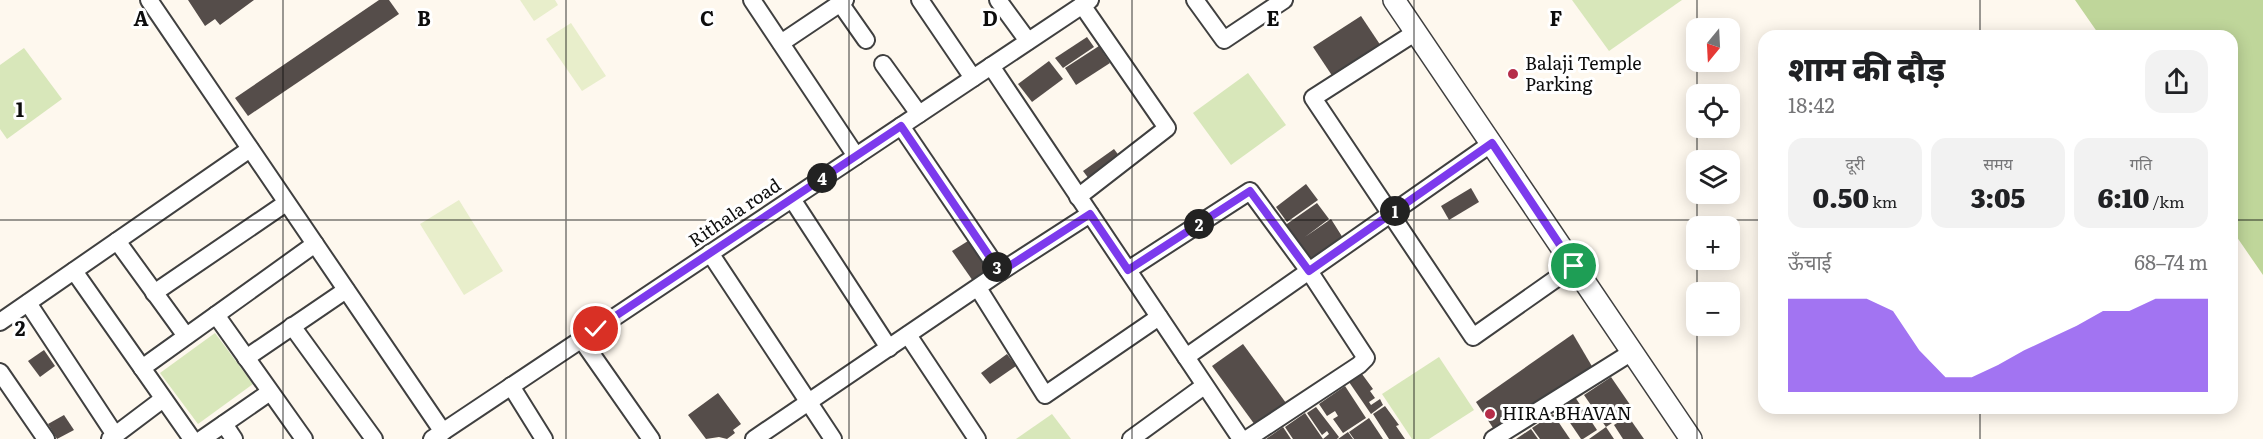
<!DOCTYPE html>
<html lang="hi">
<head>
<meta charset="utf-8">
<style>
  body { margin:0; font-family:Literata,"Noto Sans Devanagari",serif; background:#f2f2f2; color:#202124; height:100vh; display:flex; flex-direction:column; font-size:22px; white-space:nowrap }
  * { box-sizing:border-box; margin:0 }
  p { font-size:20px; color:#757577 }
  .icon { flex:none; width:33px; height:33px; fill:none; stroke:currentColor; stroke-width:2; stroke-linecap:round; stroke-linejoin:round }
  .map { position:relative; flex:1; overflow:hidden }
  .side { position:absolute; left:1758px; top:30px; width:480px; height:384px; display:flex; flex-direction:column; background:#fff; border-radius:18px; box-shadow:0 3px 15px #0003 }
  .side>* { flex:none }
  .needle { width:39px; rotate:198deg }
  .controls { position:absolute; left:1686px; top:18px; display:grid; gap:12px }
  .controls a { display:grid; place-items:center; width:54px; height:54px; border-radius:12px; background:#fff; box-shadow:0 3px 15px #0003; font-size:30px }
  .pin { position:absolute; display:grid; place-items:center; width:51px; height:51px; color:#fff; margin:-26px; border:3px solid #fff; border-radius:50%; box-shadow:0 2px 6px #0007 }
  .km { position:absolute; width:30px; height:30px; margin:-15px; border-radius:50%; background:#222; color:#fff; font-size:16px; line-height:30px; text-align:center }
  .round { display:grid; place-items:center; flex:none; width:63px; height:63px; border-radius:18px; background:#f2f2f2 }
  .head { display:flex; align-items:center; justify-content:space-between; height:102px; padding:0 30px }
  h1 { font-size:33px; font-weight:800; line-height:45px }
  .stats { display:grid; grid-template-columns:repeat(3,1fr); gap:9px; height:102px; padding:6px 30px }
  .stats div { display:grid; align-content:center; border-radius:15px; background:#f2f2f2; text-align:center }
  .stats b { font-size:26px; font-weight:800 }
  .stats small { font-size:16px; font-weight:400 }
  .stats p { font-size:16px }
  .chart { height:168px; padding:12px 30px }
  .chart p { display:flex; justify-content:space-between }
  .chart svg { width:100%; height:108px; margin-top:6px; fill:#7c3aed; opacity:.7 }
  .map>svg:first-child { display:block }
  .green { fill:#d8e7ba }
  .forest { fill:#bfd69a }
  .pitch { fill:#e8eecb }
  .building { fill:#554d4a }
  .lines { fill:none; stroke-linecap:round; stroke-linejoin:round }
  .minor-casing { stroke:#404040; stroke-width:20 }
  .tertiary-casing { stroke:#404040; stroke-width:24 }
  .minor { stroke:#fff; stroke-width:16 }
  .tertiary { stroke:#fff; stroke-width:21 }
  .route-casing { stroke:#fff; stroke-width:12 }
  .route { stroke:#7c3aed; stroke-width:8 }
  .grid { fill:none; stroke:#0d0d0d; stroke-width:1.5; stroke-opacity:0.55 }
  .poi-dot { fill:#b52d49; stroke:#fff; stroke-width:2 }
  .labels { text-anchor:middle; stroke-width:6; stroke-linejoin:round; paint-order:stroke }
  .poi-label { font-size:18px; fill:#0d0d0d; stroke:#fff; text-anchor:start }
  .street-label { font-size:18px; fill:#0d0d0d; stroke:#fff }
  .grid-label { font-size:20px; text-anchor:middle; font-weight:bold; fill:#0d0d0d; stroke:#fff; stroke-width:6; stroke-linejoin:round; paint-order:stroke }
</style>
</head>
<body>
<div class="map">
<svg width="2263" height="439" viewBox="0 0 2263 439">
  <rect width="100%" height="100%" fill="#fef8ee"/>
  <g class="green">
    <polygon points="1572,0 1682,0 1609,51"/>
    <polygon points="24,48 62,99 7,139 0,129 0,65"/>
    <polygon points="1248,73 1286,125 1231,165 1193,113"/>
    <polygon points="215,333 253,384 198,424 160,373"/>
    <polygon points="1439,357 1474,410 1429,439 1412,439 1382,394"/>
    <polygon points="1052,414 1071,439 1016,439"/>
  </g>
  <polygon class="forest" points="2075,0 2263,0 2263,275 2232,230 2232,36 2100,36"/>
  <g class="pitch">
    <polygon points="520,0 555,0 558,5 534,21"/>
    <polygon points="571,23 606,76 582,91 546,39"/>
    <polygon points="459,200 503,271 464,295 420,224"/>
  </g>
  <g class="building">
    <polygon points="188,0 254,0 220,25 215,19 205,26"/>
    <polygon points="379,0 389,0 399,14 248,116 235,98"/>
    <polygon points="1361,16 1381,46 1333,77 1313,47"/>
    <polygon points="1087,37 1094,47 1063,68 1055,58"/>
    <polygon points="1099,46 1110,63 1076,85 1065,68"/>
    <polygon points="1049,61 1063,79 1032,102 1018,84"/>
    <polygon points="1114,149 1123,161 1092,183 1083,171"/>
    <polygon points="1306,184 1318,200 1287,222 1276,207"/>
    <polygon points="1471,188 1479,202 1449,220 1441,206"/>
    <polygon points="1317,203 1329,219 1305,237 1331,219 1343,238 1309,261 1284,226"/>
    <polygon points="968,241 988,270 973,281 952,251"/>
    <polygon points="1573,334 1593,368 1495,431 1476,402"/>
    <polygon points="1243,344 1286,403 1255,425 1212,366"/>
    <polygon points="44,350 55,366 40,377 28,361"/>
    <polygon points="1007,354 1016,366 990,384 981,373"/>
    <polygon points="1362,374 1373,389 1370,391 1375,398 1369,402 1371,405 1380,399 1383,405 1371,414 1349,382"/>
    <polygon points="1611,377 1633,409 1606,427 1584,395"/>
    <polygon points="1345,386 1366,418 1343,433 1333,419 1338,416 1335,411 1327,416 1319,404"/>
    <polygon points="718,393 741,424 733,430 735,433 727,439 719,437 706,439 688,415"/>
    <polygon points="1575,397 1597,430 1583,439 1581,439 1560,408"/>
    <polygon points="1385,406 1399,425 1396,426 1405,439 1389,439 1373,414"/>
    <polygon points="1316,407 1339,437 1337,439 1293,439 1285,427 1305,413 1323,439 1329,434 1327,431 1322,435 1307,413"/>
    <polygon points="1553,414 1570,439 1540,439 1532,428"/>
    <polygon points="64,415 74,430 57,439 48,424"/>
    <polygon points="1628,416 1644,439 1623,439 1614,425"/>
    <polygon points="1369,418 1383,439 1354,439 1349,432"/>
    <polygon points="1283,427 1291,439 1266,439"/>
    <polygon points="1606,427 1614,439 1589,439"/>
    <polygon points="1531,429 1538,439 1516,439"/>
    <polygon points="1348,432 1353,439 1338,439"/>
  </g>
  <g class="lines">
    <defs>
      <g id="minor">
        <polyline points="149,0 443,432"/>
        <polyline points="752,0 856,156"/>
        <polyline points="920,0 973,78"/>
        <polyline points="998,0 1028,41"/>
        <polyline points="1195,0 1224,40 1284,0"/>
        <polyline points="840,3 866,40"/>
        <polyline points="1416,32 1313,98 1473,337 1574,266"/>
        <polyline points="781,43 845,0"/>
        <polyline points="883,64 919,114"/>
        <polyline points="991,66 1241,439"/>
        <polyline points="901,126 1000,272"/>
        <polyline points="1078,197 1167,128 1082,5"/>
        <polyline points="792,199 889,348"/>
        <polyline points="117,241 186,336"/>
        <polyline points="710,253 833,439"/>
        <polyline points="1128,270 1250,191 1309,271 1366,358 1359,365 1247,439"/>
        <polyline points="74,271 192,439"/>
        <polyline points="978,288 1045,395 1159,317"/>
        <polyline points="154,293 286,203"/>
        <polyline points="28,303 115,435"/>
        <polyline points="216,315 304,439"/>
        <polyline points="0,322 250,149"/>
        <polyline points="292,326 374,439"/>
        <polyline points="908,335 977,439"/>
        <polyline points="581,339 651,439"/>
        <polyline points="1186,357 1492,143"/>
        <polyline points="246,358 346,290"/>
        <polyline points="142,368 315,244"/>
        <polyline points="0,372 46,439"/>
        <polyline points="511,386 544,439"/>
        <polyline points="224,424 234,439"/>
        <polyline points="110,439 163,399"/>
        <polyline points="202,439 270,392"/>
        <polyline points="432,439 1090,0"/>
        <polyline points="754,439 1000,272 1090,214"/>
        <polyline points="1131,439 1204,386"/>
        <polyline points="1493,439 1632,352"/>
      </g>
      <polyline id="tertiary" points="1394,0 1691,439"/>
    </defs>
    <use href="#minor" class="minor-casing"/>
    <use href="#tertiary" class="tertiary-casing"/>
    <use href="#minor" class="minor"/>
    <use href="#tertiary" class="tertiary"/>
  </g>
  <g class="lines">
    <defs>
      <polyline id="route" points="596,329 901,126 1000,272 1090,214 1128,270 1250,191 1309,271 1492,143 1574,266"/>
    </defs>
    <use href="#route" class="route-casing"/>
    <use href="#route" class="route"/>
  </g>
  <path class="grid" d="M283 0V439M566 0V439M849 0V439M1132 0V439M1414 0V439M1697 0V28M1980 0V36M1697 62V94M1697 128V160M1697 194V226M0 220H1764M2232 220H2263M1697 260V292M1697 326V439M1980 408V439"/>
  <g class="poi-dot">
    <circle cx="1513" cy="74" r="6"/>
    <circle cx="1490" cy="414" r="6"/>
  </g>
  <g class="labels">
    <g class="poi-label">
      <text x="1525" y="70">Balaji Temple<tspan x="1525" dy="21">Parking</tspan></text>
      <text x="1502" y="420">HIRA BHAVAN</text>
    </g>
    <g class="street-label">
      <text transform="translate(735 213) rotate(-34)" y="6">Rithala road</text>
    </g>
  </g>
  <g class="grid-label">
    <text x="141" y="26">A</text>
    <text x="424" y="26">B</text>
    <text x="707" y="26">C</text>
    <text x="990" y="26">D</text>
    <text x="1273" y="26">E</text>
    <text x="1556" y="26">F</text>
    <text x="20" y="117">1</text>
    <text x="20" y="336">2</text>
  </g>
</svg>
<div class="controls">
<a><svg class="needle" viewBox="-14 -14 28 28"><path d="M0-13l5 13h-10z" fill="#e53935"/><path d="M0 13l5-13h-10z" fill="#757577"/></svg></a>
<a><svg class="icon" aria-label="locate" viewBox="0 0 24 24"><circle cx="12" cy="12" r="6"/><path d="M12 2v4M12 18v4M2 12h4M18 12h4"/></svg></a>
<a><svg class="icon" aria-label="layers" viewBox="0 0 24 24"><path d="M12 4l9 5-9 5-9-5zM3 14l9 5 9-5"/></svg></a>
<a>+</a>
<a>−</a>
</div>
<div class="pin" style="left:1574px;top:266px;background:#1e9e55"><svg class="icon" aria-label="arrive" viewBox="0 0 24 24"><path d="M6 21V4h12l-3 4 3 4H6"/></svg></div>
<div class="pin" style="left:596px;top:329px;background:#d93025"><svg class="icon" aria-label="check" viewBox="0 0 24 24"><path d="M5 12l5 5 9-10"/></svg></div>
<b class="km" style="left:1395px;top:211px">1</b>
<b class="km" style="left:1199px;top:224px">2</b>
<b class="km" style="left:997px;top:267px">3</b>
<b class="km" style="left:822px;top:178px">4</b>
<section class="side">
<div class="head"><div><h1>शाम की दौड़</h1><p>18:42</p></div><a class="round"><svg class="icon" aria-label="share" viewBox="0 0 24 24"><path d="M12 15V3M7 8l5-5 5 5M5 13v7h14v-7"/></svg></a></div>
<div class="stats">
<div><p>दूरी</p><b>0.50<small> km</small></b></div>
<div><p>समय</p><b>3:05</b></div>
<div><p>गति</p><b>6:10<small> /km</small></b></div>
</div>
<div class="chart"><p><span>ऊँचाई</span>68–74 m</p>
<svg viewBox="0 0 160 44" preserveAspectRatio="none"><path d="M0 44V6L10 6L20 6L30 6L40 11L50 27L60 38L70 38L80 33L90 27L100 22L110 17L120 11L130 11L140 6L150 6L160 6V44z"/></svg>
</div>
</section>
</div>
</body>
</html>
